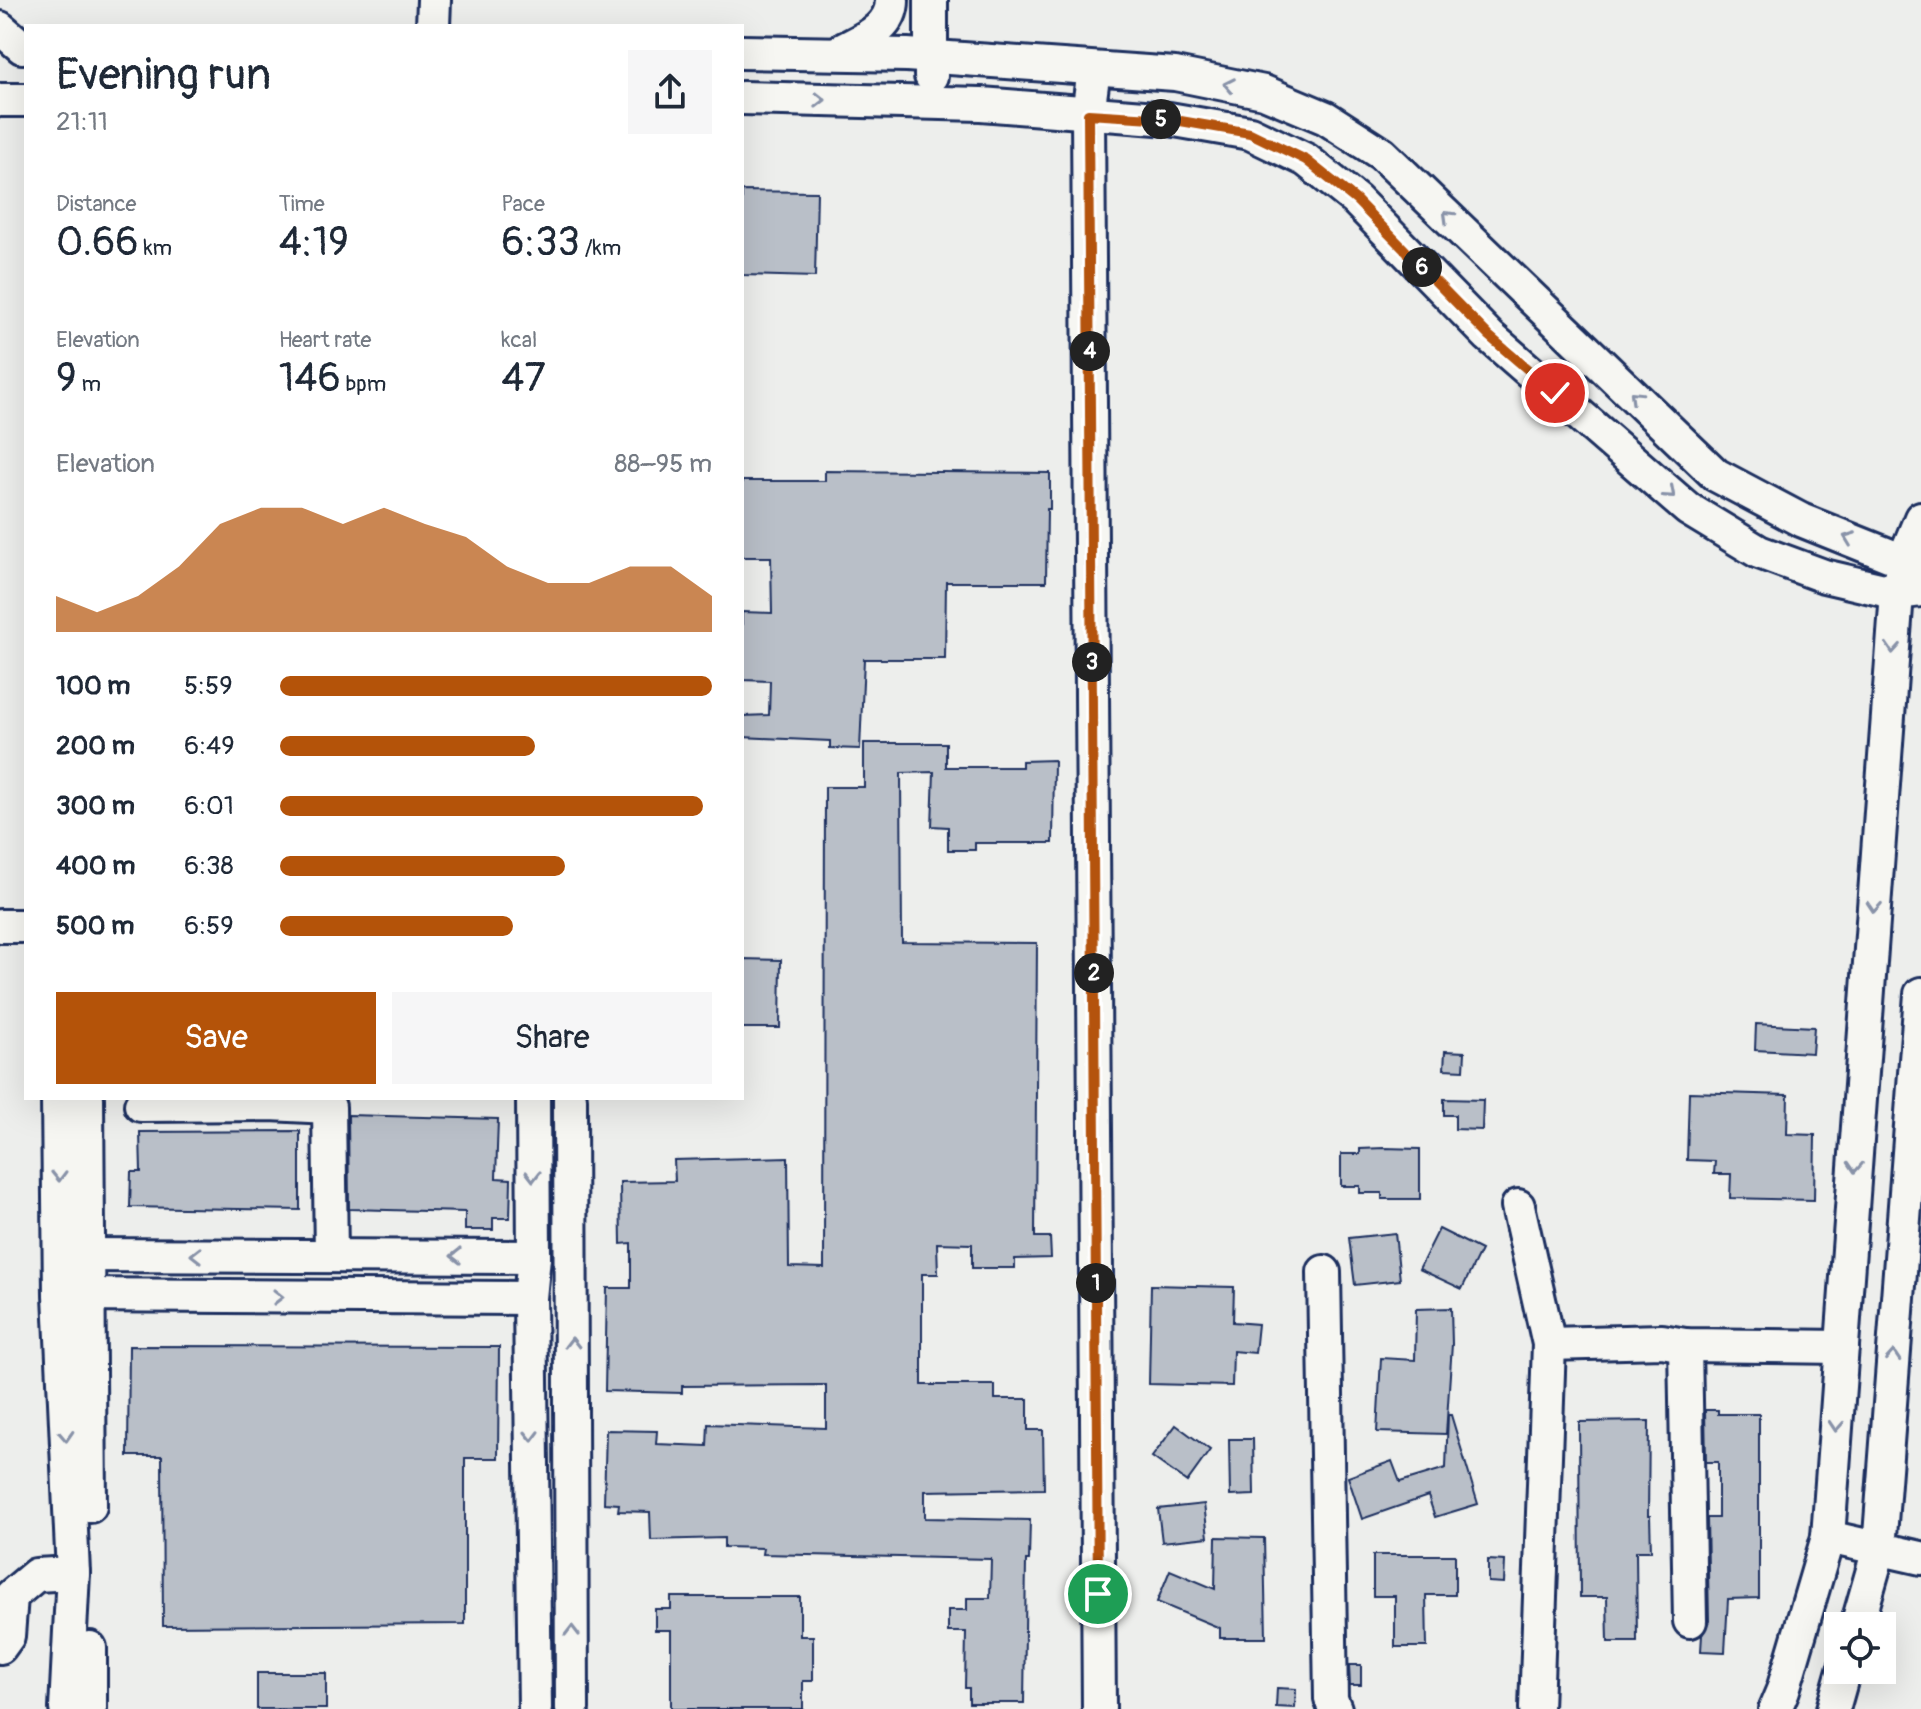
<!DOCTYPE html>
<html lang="en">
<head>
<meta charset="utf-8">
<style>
  body { margin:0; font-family:Pangolin,sans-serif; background:#f6f6f7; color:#1f2937; height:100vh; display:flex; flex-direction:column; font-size:30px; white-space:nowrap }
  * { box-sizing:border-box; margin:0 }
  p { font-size:26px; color:#747a83 }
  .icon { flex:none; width:44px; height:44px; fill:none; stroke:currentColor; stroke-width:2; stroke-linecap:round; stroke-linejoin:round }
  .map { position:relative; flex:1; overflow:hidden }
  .sheet { position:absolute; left:24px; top:24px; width:720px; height:1076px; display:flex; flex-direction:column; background:#fff; border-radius:0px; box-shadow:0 8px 32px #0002 }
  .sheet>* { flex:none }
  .fabs { position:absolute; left:1824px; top:1612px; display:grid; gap:16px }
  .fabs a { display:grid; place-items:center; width:72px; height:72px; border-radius:0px; background:#fff; box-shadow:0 8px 32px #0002; font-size:40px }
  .pin { position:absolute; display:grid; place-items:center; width:68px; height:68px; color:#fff; margin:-34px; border:4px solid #fff; border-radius:50%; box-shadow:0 2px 8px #0007 }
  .km { position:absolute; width:40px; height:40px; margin:-20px; border-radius:50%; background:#222; color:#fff; font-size:22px; line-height:40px; text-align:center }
  .round { display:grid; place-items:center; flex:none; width:84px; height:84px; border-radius:0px; background:#f6f6f7 }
  .summary { display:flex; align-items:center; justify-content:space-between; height:136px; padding:0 32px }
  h1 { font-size:44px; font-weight:600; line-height:60px }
  .stats { display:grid; grid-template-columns:repeat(3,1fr); gap:12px; height:136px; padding:8px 32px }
  .stats div { display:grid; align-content:center }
  .stats b { font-size:40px; font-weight:600 }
  .stats small { font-size:22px; font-weight:400 }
  .stats p { font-size:22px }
  .chart { height:224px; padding:16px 32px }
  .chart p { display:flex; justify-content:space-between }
  .chart svg { width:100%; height:144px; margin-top:8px; fill:#b45309; opacity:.7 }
  .action { display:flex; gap:16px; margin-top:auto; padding:16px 32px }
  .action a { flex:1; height:92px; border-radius:0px; background:#b45309; color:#fff; font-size:32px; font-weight:600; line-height:92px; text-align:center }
  .action a+a { background:#f6f6f7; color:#1f2937 }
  ul { padding:0 32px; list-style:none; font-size:26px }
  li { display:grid; grid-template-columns:128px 96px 1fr; align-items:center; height:60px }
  li i { height:20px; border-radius:10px; background:#b45309 }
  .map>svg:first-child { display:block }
  .building { fill:#b9bfc8; stroke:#1b2f5e; stroke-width:2 }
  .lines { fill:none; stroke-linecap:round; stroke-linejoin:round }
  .minor-casing { stroke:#1b2f5e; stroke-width:38 }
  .minor { stroke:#f6f6f2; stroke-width:32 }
  .oneway { stroke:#8892a8 }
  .route-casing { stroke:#fff; stroke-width:16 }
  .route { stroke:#b45309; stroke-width:10 }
</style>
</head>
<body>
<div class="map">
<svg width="1921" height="1709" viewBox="0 0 1921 1709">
  <rect width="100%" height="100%" fill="#edeeec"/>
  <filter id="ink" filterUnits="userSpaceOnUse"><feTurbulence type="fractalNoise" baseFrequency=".0125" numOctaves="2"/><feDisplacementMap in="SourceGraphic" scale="16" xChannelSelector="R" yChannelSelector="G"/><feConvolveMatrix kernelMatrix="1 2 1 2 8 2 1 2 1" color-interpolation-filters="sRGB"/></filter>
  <g filter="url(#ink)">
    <g class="building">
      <polygon points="742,191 817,192 815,277 742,275"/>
      <polygon points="825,471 1050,473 1050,509 1047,509 1046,582 946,582 945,659 864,659 860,749 830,748 830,741 742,737 742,716 769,715 770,681 742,680 742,612 772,613 771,557 742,557 742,481 825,481"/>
      <polygon points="864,743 946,743 946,767 1022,767 1022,761 1054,760 1053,843 975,843 975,850 948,850 948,827 932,826 934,772 901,773 902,942 1037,943 1035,1237 1050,1237 1051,1258 1015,1259 1015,1268 972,1268 972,1244 937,1243 938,1274 922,1274 922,1385 995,1385 995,1399 1028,1399 1028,1430 1043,1430 1044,1489 925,1491 925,1518 1030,1520 1029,1560 1026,1560 1024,1703 969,1703 969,1688 965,1688 966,1632 948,1632 948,1610 967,1610 967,1598 990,1598 991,1559 762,1554 763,1548 724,1547 724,1538 651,1540 650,1512 618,1511 619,1504 604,1503 606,1430 657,1431 656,1444 707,1446 708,1424 826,1428 826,1385 682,1386 682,1393 605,1391 607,1288 631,1288 631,1243 621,1244 620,1182 675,1181 674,1160 788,1157 789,1267 824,1268 825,787 864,787"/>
      <polygon points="742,959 781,960 780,1028 742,1028"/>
      <polygon points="1756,1024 1814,1027 1812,1053 1755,1050"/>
      <polygon points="1445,1051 1465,1052 1464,1070 1444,1069"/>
      <polygon points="1689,1092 1788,1095 1787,1134 1815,1135 1814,1200 1730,1198 1731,1174 1714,1174 1715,1161 1687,1160"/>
      <polygon points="1444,1099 1483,1100 1482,1130 1455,1129 1455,1115 1444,1115"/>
      <polygon points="348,1115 498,1119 496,1178 511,1179 510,1218 493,1218 493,1230 465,1230 465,1212 349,1209"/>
      <polygon points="300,1131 300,1210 130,1207 131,1172 141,1172 140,1132"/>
      <polygon points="1384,1148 1420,1149 1420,1199 1382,1199 1382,1193 1360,1193 1360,1186 1341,1186 1341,1154 1360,1154 1360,1149"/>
      <polygon points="1439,1229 1481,1250 1462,1289 1419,1269"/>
      <polygon points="1395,1233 1400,1280 1355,1285 1349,1238"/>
      <polygon points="1151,1285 1234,1287 1233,1322 1258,1324 1255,1353 1233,1351 1232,1386 1149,1384"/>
      <polygon points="1451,1308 1452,1344 1446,1434 1377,1432 1381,1358 1415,1360 1416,1309"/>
      <polygon points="129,1346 499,1347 498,1458 465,1458 465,1624 163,1626 162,1456 128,1456"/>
      <polygon points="1705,1410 1718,1410 1718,1414 1759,1414 1759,1598 1728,1599 1725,1652 1701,1651 1702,1635 1709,1621 1707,1518 1718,1518 1718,1462 1706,1462"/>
      <polygon points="1448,1415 1451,1415 1478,1504 1435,1517 1428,1496 1362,1519 1348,1477 1392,1461 1400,1482 1446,1468"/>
      <polygon points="1649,1421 1648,1516 1650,1516 1651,1551 1636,1551 1637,1642 1608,1642 1607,1597 1580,1597 1579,1422"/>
      <polygon points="1176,1425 1210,1450 1187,1482 1152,1457"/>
      <polygon points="1229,1439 1253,1439 1254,1495 1230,1496"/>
      <polygon points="1204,1504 1208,1537 1162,1542 1158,1509"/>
      <polygon points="1216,1537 1264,1538 1266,1638 1220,1638 1220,1628 1157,1602 1170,1570 1215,1589"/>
      <polygon points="1373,1555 1455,1555 1455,1595 1426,1595 1427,1647 1395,1647 1395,1596 1373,1596"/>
      <polygon points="1488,1560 1505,1561 1504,1583 1488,1582"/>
      <polygon points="671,1597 800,1597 800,1636 813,1636 813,1681 803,1681 803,1709 671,1709 671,1630 655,1630 655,1609 671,1609"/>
      <polygon points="1349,1665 1361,1665 1361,1685 1350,1685"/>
      <rect x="257" y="1673" width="69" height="36"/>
      <polygon points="1277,1688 1296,1689 1295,1708 1276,1707"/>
    </g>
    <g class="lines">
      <defs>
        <g id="minor">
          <polyline points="931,0 931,76"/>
          <polyline points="433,26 434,0"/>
          <polyline points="0,28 22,47"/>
          <polyline points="742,52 907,55 1175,74 1264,92 1326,118 1382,154 1716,475 1801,520 1921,568"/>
          <path d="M837 53C860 40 892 30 892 0"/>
          <polyline points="1094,69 1088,114 1099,1709"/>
          <polyline points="742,98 981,104 1169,119 1250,133 1306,160 1356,200 1489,336 1688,509 1759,552 1824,576 1897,593 1921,590"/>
          <polyline points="0,100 26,100"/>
          <polyline points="0,926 26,926"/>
          <polyline points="58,1098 60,1295 73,1573 66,1709"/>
          <polyline points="87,1098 90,1506"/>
          <polyline points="533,1098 534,1257 530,1298 535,1709"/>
          <polyline points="570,1098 572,1709"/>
          <polyline points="141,1105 270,1104 329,1107 331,1256"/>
          <polyline points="1518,1206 1549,1344 1536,1709"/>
          <polyline points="69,1255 534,1257"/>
          <polyline points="1324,1272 1331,1699 1335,1709"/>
          <polyline points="71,1295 530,1298"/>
          <polyline points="1549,1344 1662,1341 1685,1345 1842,1347"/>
          <polyline points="1685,1345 1690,1621"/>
          <polyline points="1828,1537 1921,1558"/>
          <polyline points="1857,1626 1879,1549 1921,994"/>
          <polyline points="0,1647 8,1636 11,1596 36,1575 73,1573"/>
          <polyline points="90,1709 90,1648"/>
          <polyline points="1775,1709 1783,1690 1828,1537 1897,593 1904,559 1921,518"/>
          <polyline points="1833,1709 1844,1670"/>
        </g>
      </defs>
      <use href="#minor" class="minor-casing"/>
      <use href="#minor" class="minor"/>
    </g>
    <defs><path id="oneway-chevron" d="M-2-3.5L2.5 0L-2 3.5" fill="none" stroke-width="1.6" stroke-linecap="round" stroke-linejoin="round" transform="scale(2)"/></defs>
    <g class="oneway">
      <use href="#oneway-chevron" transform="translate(1229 85) rotate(-169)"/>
      <use href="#oneway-chevron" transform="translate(820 100) rotate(1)"/>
      <use href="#oneway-chevron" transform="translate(1448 216) rotate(-136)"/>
      <use href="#oneway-chevron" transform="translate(1635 396) rotate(-136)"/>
      <use href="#oneway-chevron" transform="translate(1670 493) rotate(41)"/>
      <use href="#oneway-chevron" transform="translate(1849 538) rotate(-159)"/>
      <use href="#oneway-chevron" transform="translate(1893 648) rotate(94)"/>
      <use href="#oneway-chevron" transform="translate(1874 907) rotate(94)"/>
      <use href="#oneway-chevron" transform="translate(1855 1167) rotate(94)"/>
      <use href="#oneway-chevron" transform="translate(59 1176) rotate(89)"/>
      <use href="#oneway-chevron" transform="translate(533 1176) rotate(90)"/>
      <use href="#oneway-chevron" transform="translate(196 1255) rotate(-180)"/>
      <use href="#oneway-chevron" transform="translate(456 1256) rotate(-180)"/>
      <use href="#oneway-chevron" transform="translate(278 1297)"/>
      <use href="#oneway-chevron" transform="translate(572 1343) rotate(-90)"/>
      <use href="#oneway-chevron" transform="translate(1893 1356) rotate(-86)"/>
      <use href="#oneway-chevron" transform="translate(1836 1426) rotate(94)"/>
      <use href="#oneway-chevron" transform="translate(66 1436) rotate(87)"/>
      <use href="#oneway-chevron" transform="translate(532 1436) rotate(89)"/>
      <use href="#oneway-chevron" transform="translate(572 1631) rotate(-90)"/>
    </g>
  </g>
  <g class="lines" filter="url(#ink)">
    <defs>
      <polyline id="route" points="1098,1594 1088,114 1169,119 1250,133 1306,160 1356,200 1489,336 1555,393"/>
    </defs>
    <use href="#route" class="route-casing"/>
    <use href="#route" class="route"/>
  </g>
</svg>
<div class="fabs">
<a><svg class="icon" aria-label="locate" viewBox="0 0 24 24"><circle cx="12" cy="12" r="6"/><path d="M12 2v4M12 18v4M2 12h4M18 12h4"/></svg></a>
</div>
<div class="pin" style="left:1098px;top:1594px;background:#1e9e55"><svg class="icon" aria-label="arrive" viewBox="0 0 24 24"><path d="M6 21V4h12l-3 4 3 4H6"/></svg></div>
<div class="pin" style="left:1555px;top:393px;background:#d93025"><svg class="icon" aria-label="check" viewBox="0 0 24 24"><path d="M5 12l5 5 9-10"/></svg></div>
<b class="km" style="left:1096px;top:1283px">1</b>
<b class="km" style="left:1094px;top:973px">2</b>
<b class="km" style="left:1092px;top:662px">3</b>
<b class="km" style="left:1090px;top:351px">4</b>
<b class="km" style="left:1161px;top:119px">5</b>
<b class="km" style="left:1422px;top:267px">6</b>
<section class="sheet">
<div class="summary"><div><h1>Evening run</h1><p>21:11</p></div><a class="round"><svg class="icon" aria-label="share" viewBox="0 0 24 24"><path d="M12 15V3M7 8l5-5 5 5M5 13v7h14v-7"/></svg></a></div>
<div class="stats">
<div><p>Distance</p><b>0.66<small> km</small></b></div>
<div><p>Time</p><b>4:19</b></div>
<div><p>Pace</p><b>6:33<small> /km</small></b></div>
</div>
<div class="stats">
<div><p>Elevation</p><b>9<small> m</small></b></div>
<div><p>Heart rate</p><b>146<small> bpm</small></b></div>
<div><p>kcal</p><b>47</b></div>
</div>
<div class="chart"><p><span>Elevation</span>88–95 m</p>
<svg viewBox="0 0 160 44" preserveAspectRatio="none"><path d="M0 44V33L10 38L20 33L30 24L40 11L50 6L60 6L70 11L80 6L90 11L100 15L110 24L120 29L130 29L140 24L150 24L160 33V44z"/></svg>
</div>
<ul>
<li><b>100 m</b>5:59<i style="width:100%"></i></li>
<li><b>200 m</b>6:49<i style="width:59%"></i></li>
<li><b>300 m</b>6:01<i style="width:98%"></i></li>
<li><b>400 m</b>6:38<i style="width:66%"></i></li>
<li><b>500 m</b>6:59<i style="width:54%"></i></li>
</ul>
<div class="action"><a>Save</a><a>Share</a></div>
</section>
</div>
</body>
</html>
